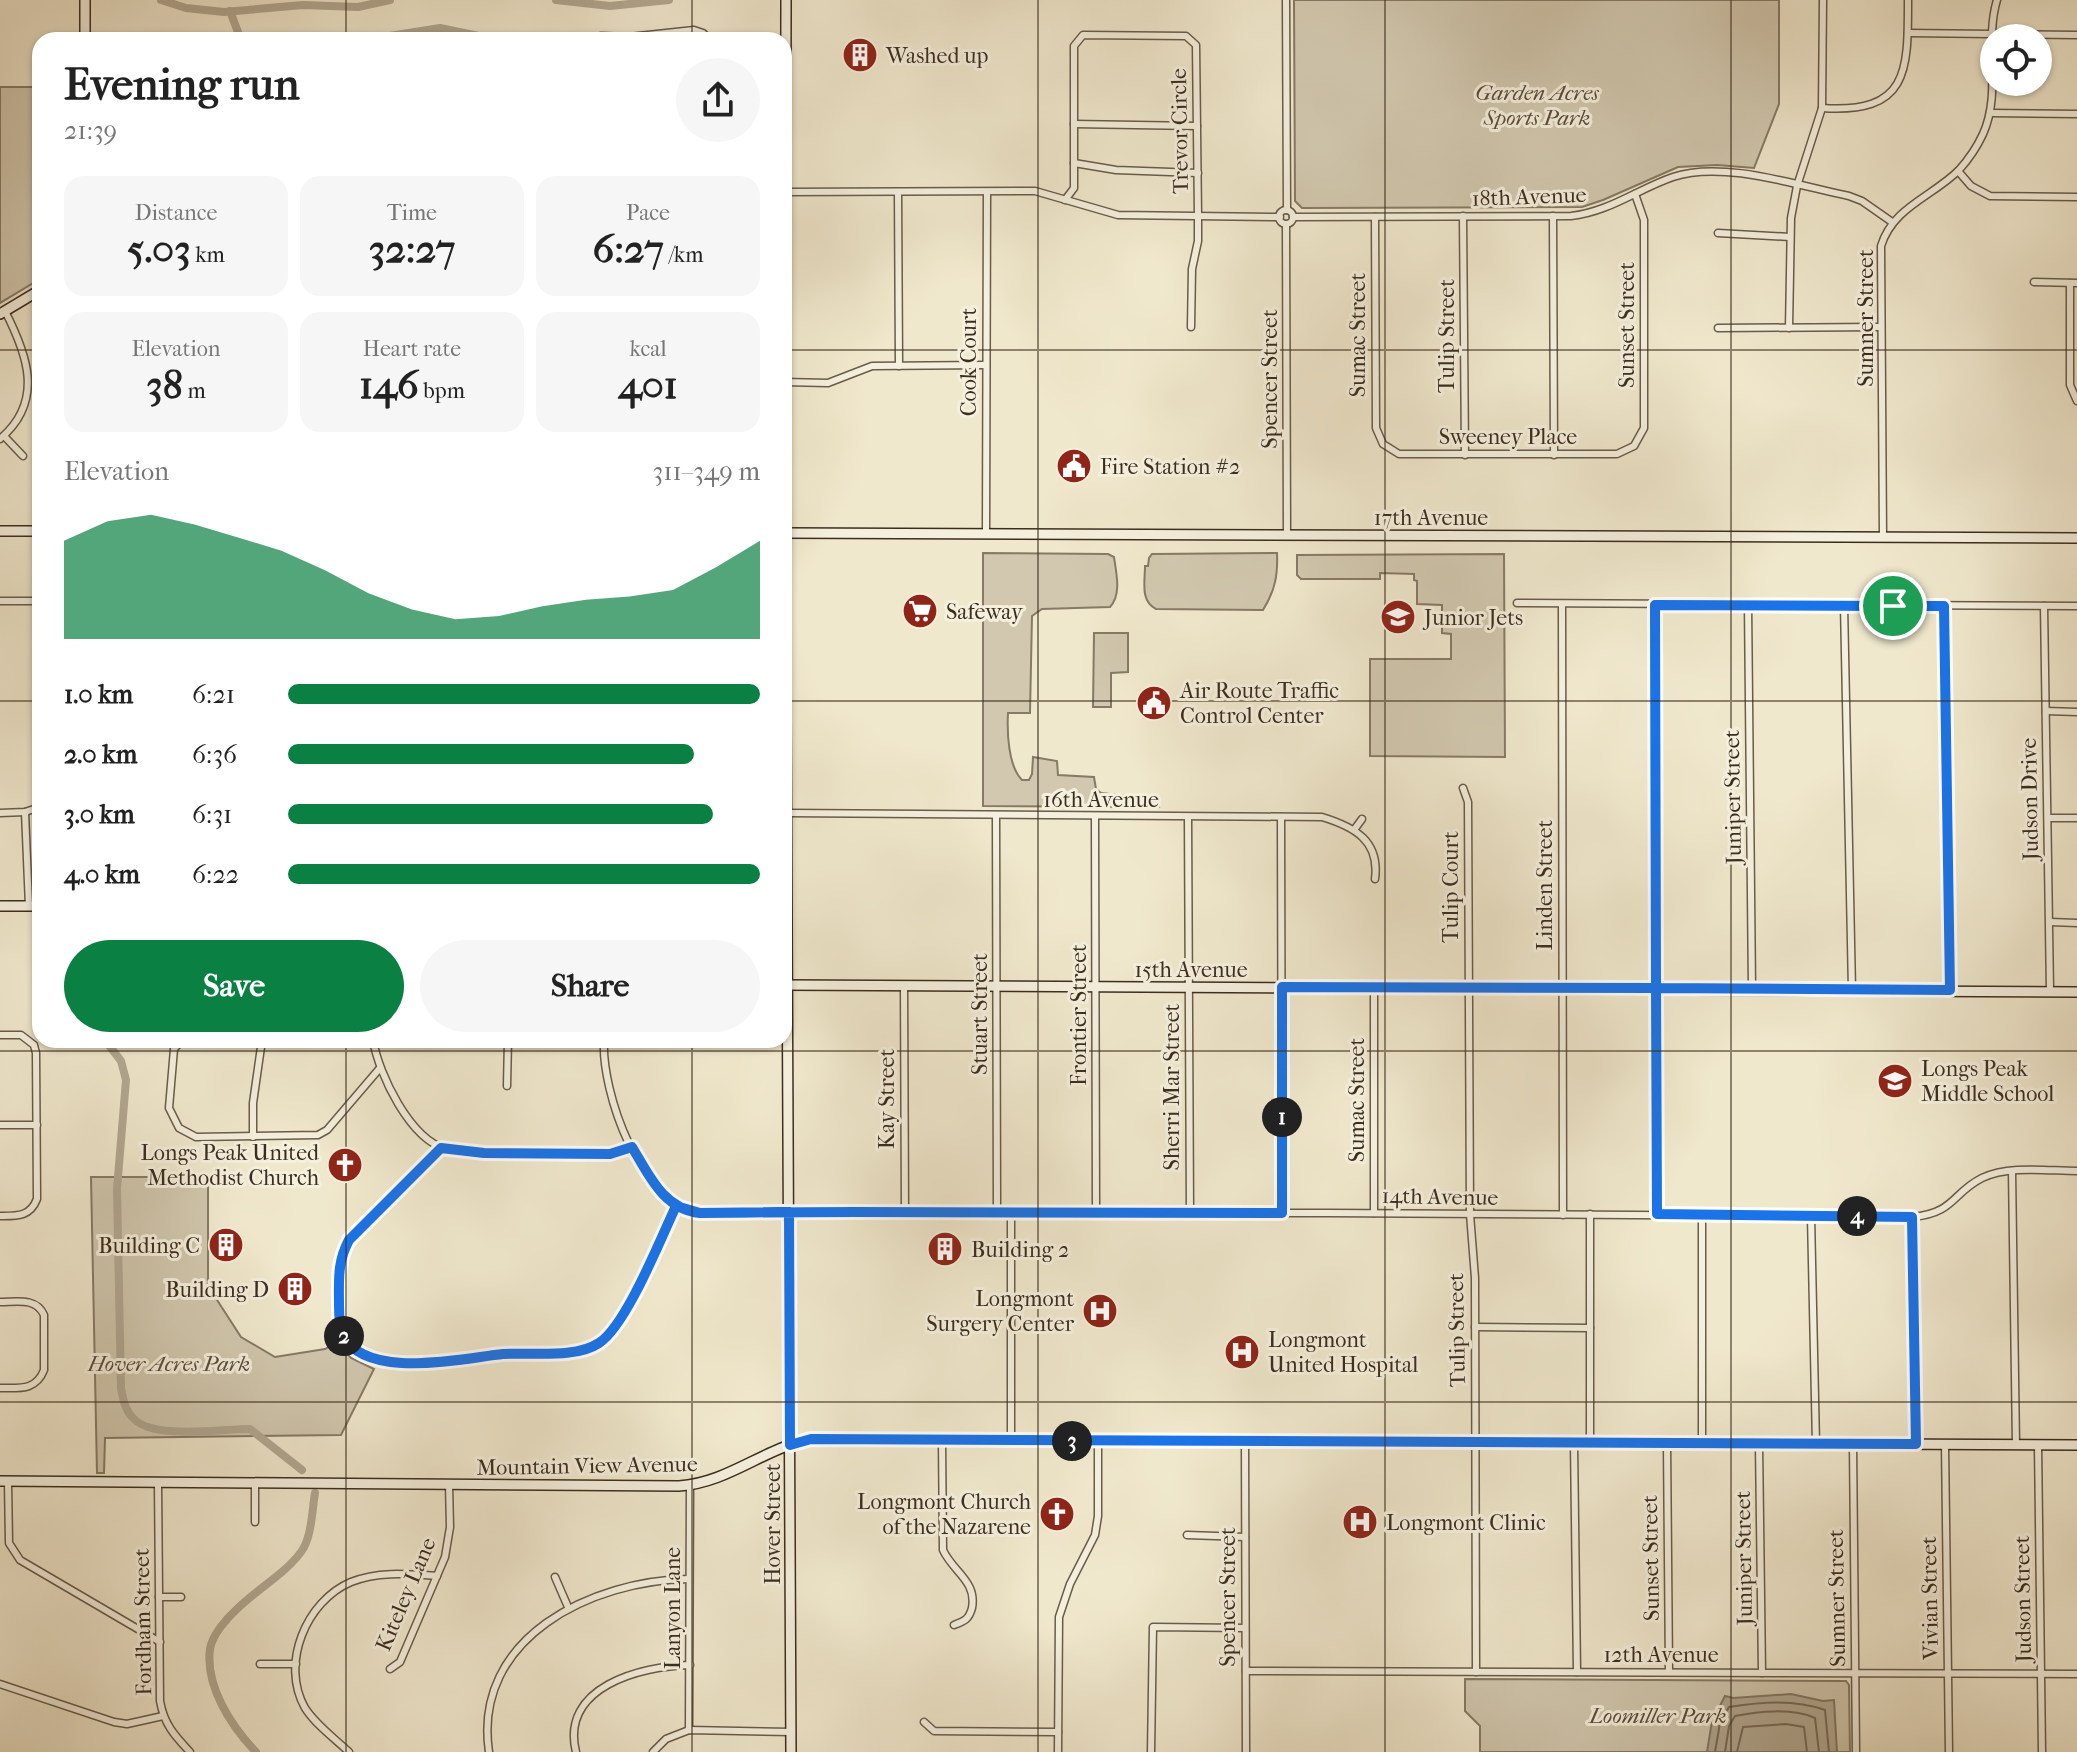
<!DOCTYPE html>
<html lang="en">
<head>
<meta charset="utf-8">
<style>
  body { margin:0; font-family:"IM FELL French Canon",serif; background:#f6f6f6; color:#222; height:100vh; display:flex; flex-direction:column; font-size:30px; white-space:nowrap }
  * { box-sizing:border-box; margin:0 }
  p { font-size:26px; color:#767676 }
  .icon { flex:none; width:44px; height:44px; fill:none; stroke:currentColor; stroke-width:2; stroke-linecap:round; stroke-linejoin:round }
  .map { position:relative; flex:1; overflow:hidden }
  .details { position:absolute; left:32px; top:32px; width:760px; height:1016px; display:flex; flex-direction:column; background:#fff; border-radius:24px; box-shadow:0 2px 6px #0004 }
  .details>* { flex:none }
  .fabs { position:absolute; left:1980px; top:24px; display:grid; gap:16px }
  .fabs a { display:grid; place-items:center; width:72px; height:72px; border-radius:50%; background:#fff; box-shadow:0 2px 6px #0004; font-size:40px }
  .pin { position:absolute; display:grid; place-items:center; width:68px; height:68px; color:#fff; margin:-34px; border:4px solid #fff; border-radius:50%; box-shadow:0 2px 8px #0007 }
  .km { position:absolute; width:40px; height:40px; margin:-20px; border-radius:50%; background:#222; color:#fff; font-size:22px; line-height:40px; text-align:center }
  .round { display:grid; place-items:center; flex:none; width:84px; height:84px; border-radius:42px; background:#f6f6f6 }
  .summary { display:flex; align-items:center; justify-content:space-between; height:136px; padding:0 32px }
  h1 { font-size:44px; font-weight:700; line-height:60px }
  .stats { display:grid; grid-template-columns:repeat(3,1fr); gap:12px; height:136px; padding:8px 32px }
  .stats div { display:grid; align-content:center; border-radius:20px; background:#f6f6f6; text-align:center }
  .stats b { font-size:40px; font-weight:700 }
  .stats small { font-size:22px; font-weight:400 }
  .stats p { font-size:22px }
  .chart { height:224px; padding:16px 32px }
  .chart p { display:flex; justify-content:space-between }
  .chart svg { width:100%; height:144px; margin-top:8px; fill:#0b8043; opacity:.7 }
  .primary-button { display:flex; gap:16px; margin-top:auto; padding:16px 32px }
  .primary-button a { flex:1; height:92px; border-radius:48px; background:#0b8043; color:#fff; font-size:32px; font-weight:700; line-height:92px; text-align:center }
  .primary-button a+a { background:#f6f6f6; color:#222 }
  ul { padding:0 32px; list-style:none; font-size:26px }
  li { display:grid; grid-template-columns:128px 96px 1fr; align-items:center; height:60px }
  li i { height:20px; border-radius:10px; background:#0b8043 }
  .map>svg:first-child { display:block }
  .green { fill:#d1c8af; stroke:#867a66; stroke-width:2 }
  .water { fill:#b2a892; stroke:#827764; stroke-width:2 }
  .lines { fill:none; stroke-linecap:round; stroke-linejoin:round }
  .shore { stroke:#766a58; stroke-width:2 }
  .canal { stroke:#b2a892; stroke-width:8 }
  .street-casing { stroke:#685c4a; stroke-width:9 }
  .secondary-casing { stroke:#3b2d1e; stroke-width:12 }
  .street { stroke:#f5f0de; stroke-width:6 }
  .secondary { stroke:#f5f0de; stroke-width:9 }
  .route-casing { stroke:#fff; stroke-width:16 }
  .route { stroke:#1a73e8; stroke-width:10 }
  .grid { fill:none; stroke:#3b2d1e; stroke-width:2; stroke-opacity:0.55 }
  .labels { text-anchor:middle; stroke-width:6; stroke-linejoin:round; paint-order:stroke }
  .poi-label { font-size:22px; fill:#3b2d1e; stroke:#f5f0de; text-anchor:start }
  .park-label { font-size:22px; font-style:italic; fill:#594c3b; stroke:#f5f0de }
  .street-label { font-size:22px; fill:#3b2d1e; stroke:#f5f0de }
</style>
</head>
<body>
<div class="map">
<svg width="2077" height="1752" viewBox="0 0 2077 1752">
  <rect width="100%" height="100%" fill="#f0e8cd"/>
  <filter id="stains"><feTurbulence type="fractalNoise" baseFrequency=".0025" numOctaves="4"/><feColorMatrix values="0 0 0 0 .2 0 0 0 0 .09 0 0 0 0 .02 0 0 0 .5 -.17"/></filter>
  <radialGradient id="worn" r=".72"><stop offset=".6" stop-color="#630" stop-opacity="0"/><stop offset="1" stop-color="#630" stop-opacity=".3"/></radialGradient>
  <g class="green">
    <polygon points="1294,0 1779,0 1779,104 1754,168 1717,165 1678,167 1603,200 1582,207 1302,208 1295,201"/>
    <polygon points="0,87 40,87 40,279 0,303"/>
    <path d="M983 553 1108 554 1114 557C1116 572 1122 594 1110 607L1042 609 1032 616 1030 713H1008C1007 732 1008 766 1022 780H1029L1032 774 1033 757 1057 761 1058 775 1094 777 1096 789 1101 793 1157 799 1159 807 983 806Z"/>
    <path d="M1277 553C1278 575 1275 591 1263 610L1156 609C1140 601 1145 582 1145 566H1148L1149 558 1152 554Z"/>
    <polygon points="1504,554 1505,757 1370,756 1370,659 1451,659 1451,634 1442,633 1442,605 1417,604 1417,581 1414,580 1414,574 1380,573 1380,579 1301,579 1297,575 1297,555"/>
    <polygon points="1094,633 1128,633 1128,672 1111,673 1111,707 1093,707"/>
    <polygon points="91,1177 208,1177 208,1286 241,1337 275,1357 325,1349 337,1342 351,1358 374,1369 341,1435 105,1438 104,1473 97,1473"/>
    <polygon points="1465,1679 1846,1681 1849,1685 1850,1752 1480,1752 1480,1726 1465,1711"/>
  </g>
  <polygon class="water" points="1791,1694 1823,1701 1834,1700 1837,1752 1707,1752 1712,1721 1725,1696 1733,1698"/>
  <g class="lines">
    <g class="shore">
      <path d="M1715 1752 1720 1723 1729 1707C1761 1702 1794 1699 1825 1710L1829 1752"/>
      <path d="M1725 1752 1729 1726 1735 1716C1758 1711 1793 1708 1815 1718L1819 1752"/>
      <polyline points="1737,1752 1743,1727 1786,1724 1804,1727 1807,1752"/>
    </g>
    <g class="canal">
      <polyline points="161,0 186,8 224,12 303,5 358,7 390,0"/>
      <polyline points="556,0 610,6 669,0"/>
      <polyline points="230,11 241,40"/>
      <polyline points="365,40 440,28 498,40"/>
      <path d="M105 1040 121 1061 126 1080 117 1189 121 1388C123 1399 125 1410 133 1418 152 1440 222 1429 250 1429L302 1470"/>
      <path d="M256 1752C231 1726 205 1686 210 1649 212 1635 227 1618 237 1609 257 1589 285 1574 301 1552 312 1537 312 1510 315 1493"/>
    </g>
    <defs>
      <g id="street">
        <polyline points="1286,0 1287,210"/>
        <polyline points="1908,33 2077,35"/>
        <polyline points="591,40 601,36 629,37 694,30 703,33 710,40"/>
        <path d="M1822 108C1909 114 1908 71 1908 0"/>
        <polyline points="1990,113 2077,114"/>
        <polyline points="1074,124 1197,126"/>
        <polyline points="1074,163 1116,170 1198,173"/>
        <polyline points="1958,171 1971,186 1990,196 2077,197"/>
        <polyline points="784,192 1035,191 1118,215 1280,217"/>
        <polyline points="898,192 899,366"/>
        <polyline points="1065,200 1074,188 1074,46 1083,35 1186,36 1196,45 1198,216 1198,241 1192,269 1191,327"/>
        <circle cx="1286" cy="217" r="7"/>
        <polyline points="1463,216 1465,455"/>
        <polyline points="1553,216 1554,455"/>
        <path d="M1293 217 1571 216C1609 212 1638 189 1673 177 1723 160 1799 186 1849 196L1862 201 1892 222"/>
        <polyline points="1375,217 1376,428 1383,444 1399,454 1617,454 1634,446 1644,428 1644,220 1635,194"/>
        <polyline points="1286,224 1287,535"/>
        <polyline points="1718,233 1790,237"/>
        <polyline points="2034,282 2077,283"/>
        <polyline points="2070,283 2070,385 2077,401"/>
        <polyline points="1718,328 1880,327"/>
        <polyline points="1789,328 1791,218 1797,186 1822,108 1823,0"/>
        <polyline points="784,382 828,383 872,366 986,365"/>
        <polyline points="4,436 23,456"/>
        <path d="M0 439C45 401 27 354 5 311"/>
        <polyline points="986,533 987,192"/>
        <path d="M1883 537 1881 246C1893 207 1932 197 1959 170 1968 160 1977 147 1983 134 2002 92 1984 43 1997 0"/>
        <polyline points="0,601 40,601"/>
        <polyline points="1517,603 2076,606"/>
        <polyline points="1562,604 1563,1215"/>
        <polyline points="1655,605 1657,1214"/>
        <polyline points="1748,605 1752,989"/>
        <polyline points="1844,605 1852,990"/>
        <polyline points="1944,606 1950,990"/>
        <polyline points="2044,606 2050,991"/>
        <polyline points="2046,711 2077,712"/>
        <polyline points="1463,788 1468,802 1470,1214 1475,1278 1476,1672"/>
        <polyline points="25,812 29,906"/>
        <polyline points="0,813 25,812 40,807"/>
        <path d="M788 813 1322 817C1355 827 1380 841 1375 879"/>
        <polyline points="996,816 997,1213"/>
        <polyline points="1095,817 1096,1213"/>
        <polyline points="1188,817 1190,1213"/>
        <polyline points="1281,817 1282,1213"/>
        <polyline points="2048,818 2077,818"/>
        <polyline points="1354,830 1362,819"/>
        <polyline points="2050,922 2077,923"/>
        <polyline points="904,986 905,1212"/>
        <polyline points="1374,987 1374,1213"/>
        <path d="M0 1035H21L34 1045 36 1053 37 1199C30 1217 17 1216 0 1216"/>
        <polyline points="182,1040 174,1049 169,1108 179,1128 196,1137 318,1135 327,1130 380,1068"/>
        <path d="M373 1040C379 1075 410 1139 446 1149 475 1158 510 1153 539 1153 570 1153 603 1158 632 1147"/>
        <path d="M604 1040C601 1092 641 1206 700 1213H1328L1912 1217C1955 1213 1952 1193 1982 1178 2009 1165 2048 1171 2077 1171"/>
        <polyline points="507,1086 508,1040"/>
        <polyline points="0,1125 37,1125"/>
        <polyline points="253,1137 253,1103 262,1040"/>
        <path d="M441 1148 349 1240C337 1262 339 1281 339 1305 339 1315 339 1325 343 1335 366 1381 463 1358 503 1354 533 1351 573 1360 599 1343 626 1326 661 1238 676 1206"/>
        <polyline points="2012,1171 2016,1445"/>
        <polyline points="1011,1213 1011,1440"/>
        <polyline points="1702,1215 1702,1443"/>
        <polyline points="1811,1216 1816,1444"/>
        <polyline points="1912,1217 1916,1444"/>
        <path d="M0 1302C16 1302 36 1297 44 1315V1370C36 1391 19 1388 0 1388"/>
        <polyline points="1475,1327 1590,1328"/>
        <path d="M942 1440 943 1550C953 1572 977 1581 972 1608 969 1619 965 1621 954 1625"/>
        <polyline points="1245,1441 1246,1752"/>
        <polyline points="1574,1443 1577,1672"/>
        <polyline points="1590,1443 1590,1214"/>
        <polyline points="1667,1443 1669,1672"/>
        <polyline points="1759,1444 1762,1673"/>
        <polyline points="1853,1444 1856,1752"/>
        <polyline points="1945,1444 1949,1752"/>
        <polyline points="2038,1445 2042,1752"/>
        <polyline points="8,1482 9,1543 20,1560 160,1642"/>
        <path d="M158 1483 160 1701C164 1724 174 1735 190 1752"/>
        <polyline points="255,1522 255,1484"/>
        <polyline points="1187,1535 1245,1537"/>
        <polyline points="555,1577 568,1607"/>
        <polyline points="159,1597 181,1597"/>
        <polyline points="260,1664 296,1664"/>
        <polyline points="390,1669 400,1662 445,1557 450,1527 449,1484"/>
        <polyline points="1246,1671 2077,1674"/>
        <polyline points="0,1684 114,1722 127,1724 163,1716"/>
        <polyline points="924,1722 934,1731 1058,1732"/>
        <polyline points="689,1730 690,1485"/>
        <path d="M349 1752C334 1738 316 1725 305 1708 280 1664 306 1601 351 1582 379 1571 408 1574 437 1576"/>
        <path d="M489 1752C472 1637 593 1580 689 1579"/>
        <path d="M576 1752C560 1687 640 1666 690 1665"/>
        <polyline points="653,1752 666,1739 689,1730 791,1732"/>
        <polyline points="1058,1752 1059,1617 1070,1584 1095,1535 1098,1516 1098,1441"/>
        <polyline points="1151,1752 1153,1627 1245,1628"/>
      </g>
      <g id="secondary">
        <polyline points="85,0 85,40"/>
        <polyline points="786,0 785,513 791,1752"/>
        <polyline points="0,314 40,290"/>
        <polyline points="0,531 40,531"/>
        <polyline points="784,533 2077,538"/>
        <polyline points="0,906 40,906"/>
        <polyline points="784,985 2077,992"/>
        <path d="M0 1481 679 1486C728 1483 764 1448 811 1439L2077 1445"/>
      </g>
    </defs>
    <use href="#street" class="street-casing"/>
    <use href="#secondary" class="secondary-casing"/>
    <use href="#street" class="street"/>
    <use href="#secondary" class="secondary"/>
  </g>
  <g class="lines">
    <defs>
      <path id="route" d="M1893 606 1655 605 1656 988 1282 987V1213L855 1212 700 1213 676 1206C661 1238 626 1326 599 1343 575 1359 532 1352 503 1354 463 1358 366 1381 343 1335 339 1326 339 1315 339 1305 339 1281 337 1262 349 1240L441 1148 484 1153 610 1154 632 1147C649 1175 663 1209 700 1213L789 1212 790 1445 811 1439 1916 1444 1912 1217 1657 1214 1656 988 1950 990 1944 606H1893"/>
    </defs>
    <use href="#route" class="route-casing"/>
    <use href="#route" class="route"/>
  </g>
  <path class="grid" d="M346 0V40M692 0V40M1038 0V1752M1385 0V1752M1731 0V1752M0 350H40M784 350H2077M0 701H40M784 701H2077M346 1040V1752M692 1040V1752M0 1051H2077M0 1402H2077"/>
  <defs>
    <symbol id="building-disc" viewBox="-11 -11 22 22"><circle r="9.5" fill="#8f2418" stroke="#f5f0de"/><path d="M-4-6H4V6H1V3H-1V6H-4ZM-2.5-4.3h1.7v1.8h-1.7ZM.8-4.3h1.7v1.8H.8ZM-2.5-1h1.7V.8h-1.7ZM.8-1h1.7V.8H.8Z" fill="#fff"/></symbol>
    <symbol id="civic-disc" viewBox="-11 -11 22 22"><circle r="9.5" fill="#8f2418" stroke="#f5f0de"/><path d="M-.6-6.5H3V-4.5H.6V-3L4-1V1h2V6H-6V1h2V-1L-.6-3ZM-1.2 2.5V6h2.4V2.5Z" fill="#fff"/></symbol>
    <symbol id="supermarket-disc" viewBox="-11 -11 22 22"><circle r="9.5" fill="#8f2418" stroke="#f5f0de"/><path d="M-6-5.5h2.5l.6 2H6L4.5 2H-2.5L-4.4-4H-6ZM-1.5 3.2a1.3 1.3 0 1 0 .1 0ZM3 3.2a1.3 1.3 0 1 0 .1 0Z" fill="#fff"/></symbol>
    <symbol id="school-disc" viewBox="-11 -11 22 22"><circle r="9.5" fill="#8f2418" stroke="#f5f0de"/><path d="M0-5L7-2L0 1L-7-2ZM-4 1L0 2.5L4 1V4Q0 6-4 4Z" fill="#fff"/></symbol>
    <symbol id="church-disc" viewBox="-11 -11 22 22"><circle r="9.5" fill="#8f2418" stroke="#f5f0de"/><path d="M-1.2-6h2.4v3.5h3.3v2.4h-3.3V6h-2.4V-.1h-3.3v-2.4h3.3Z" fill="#fff"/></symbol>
    <symbol id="hospital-disc" viewBox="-11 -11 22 22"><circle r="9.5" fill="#8f2418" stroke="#f5f0de"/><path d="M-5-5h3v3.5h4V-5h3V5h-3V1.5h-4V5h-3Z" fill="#fff"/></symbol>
  </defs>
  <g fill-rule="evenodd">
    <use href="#building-disc" x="840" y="35" width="40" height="40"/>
    <use href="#civic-disc" x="1054" y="446" width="40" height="40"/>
    <use href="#supermarket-disc" x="900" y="591" width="40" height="40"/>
    <use href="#school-disc" x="1378" y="597" width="40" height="40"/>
    <use href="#civic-disc" x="1134" y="683" width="40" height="40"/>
    <use href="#school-disc" x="1875" y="1061" width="40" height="40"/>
    <use href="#church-disc" x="325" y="1145" width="40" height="40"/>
    <use href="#building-disc" x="206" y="1225" width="40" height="40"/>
    <use href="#building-disc" x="925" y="1229" width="40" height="40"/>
    <use href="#building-disc" x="275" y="1269" width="40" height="40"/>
    <use href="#hospital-disc" x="1080" y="1291" width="40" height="40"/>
    <use href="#hospital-disc" x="1222" y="1332" width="40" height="40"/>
    <use href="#church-disc" x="1037" y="1494" width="40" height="40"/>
    <use href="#hospital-disc" x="1340" y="1502" width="40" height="40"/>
  </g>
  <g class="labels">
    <g class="poi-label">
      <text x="886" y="63">Washed up</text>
      <text x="1100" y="474">Fire Station #2</text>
      <text x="946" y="619">Safeway</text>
      <text x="1424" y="625">Junior Jets</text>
      <text x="1180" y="698">Air Route Traffic<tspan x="1180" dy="25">Control Center</tspan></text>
      <text x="1921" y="1076">Longs Peak<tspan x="1921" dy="25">Middle School</tspan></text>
      <text x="319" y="1160" text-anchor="end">Longs Peak United<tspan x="319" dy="25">Methodist Church</tspan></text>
      <text x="200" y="1253" text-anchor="end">Building C</text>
      <text x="971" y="1257">Building 2</text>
      <text x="269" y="1297" text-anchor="end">Building D</text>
      <text x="1074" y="1306" text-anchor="end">Longmont<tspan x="1074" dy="25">Surgery Center</tspan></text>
      <text x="1268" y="1347">Longmont<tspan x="1268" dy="25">United Hospital</tspan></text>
      <text x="1031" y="1509" text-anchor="end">Longmont Church<tspan x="1031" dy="25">of the Nazarene</tspan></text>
      <text x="1386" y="1530">Longmont Clinic</text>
    </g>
    <g class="park-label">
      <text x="1537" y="100">Garden Acres<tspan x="1537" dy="25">Sports Park</tspan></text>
      <text x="169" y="1371">Hover Acres Park</text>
      <text x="1658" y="1723">Loomiller Park</text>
    </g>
    <g class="street-label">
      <text transform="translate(1179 131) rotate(-91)" y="8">Trevor Circle</text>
      <text transform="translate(1529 196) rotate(-2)" y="8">18th Avenue</text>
      <text transform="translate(1865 318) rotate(-90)" y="8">Sumner Street</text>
      <text transform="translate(1626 325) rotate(-90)" y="8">Sunset Street</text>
      <text transform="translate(1357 335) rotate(-90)" y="8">Sumac Street</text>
      <text transform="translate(1446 336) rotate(-90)" y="8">Tulip Street</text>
      <text transform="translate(968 362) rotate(-90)" y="8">Cook Court</text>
      <text transform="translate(1269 379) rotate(-90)" y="8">Spencer Street</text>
      <text x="1508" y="444">Sweeney Place</text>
      <text x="1431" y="525">17th Avenue</text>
      <text transform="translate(1732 797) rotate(-91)" y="8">Juniper Street</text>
      <text x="1101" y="807">16th Avenue</text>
      <text transform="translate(2029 799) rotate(-91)" y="8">Judson Drive</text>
      <text transform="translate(1544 885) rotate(-90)" y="8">Linden Street</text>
      <text transform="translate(1450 887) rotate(-90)" y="8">Tulip Court</text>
      <text x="1191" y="977">15th Avenue</text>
      <text transform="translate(979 1014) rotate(-90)" y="8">Stuart Street</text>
      <text transform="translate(1078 1015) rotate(-90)" y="8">Frontier Street</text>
      <text transform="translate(1171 1087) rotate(-90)" y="8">Sherri Mar Street</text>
      <text transform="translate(886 1099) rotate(-90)" y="8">Kay Street</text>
      <text transform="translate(1356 1100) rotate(-90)" y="8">Sumac Street</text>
      <text transform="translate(1440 1196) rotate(1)" y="8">14th Avenue</text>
      <text transform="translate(1456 1330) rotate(-91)" y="8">Tulip Street</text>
      <text transform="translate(587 1465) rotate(-1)" y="8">Mountain View Avenue</text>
      <text transform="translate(772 1524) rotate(-90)" y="8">Hover Street</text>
      <text transform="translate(1650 1558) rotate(-91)" y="8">Sunset Street</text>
      <text transform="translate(1743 1558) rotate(-91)" y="8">Juniper Street</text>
      <text transform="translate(405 1594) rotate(-67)" y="8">Kiteley Lane</text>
      <text transform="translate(1227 1597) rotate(-90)" y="8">Spencer Street</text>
      <text transform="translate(1836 1598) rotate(-91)" y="8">Sumner Street</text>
      <text transform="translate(1929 1598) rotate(-91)" y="8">Vivian Street</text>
      <text transform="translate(2022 1599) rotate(-91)" y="8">Judson Street</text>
      <text transform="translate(672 1608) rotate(-90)" y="8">Lanyon Lane</text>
      <text transform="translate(142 1622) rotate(-91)" y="8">Fordham Street</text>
      <text x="1661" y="1662">12th Avenue</text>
    </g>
  </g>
  <rect width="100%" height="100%" filter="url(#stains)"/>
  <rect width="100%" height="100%" fill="url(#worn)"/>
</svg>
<div class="fabs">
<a><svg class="icon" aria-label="locate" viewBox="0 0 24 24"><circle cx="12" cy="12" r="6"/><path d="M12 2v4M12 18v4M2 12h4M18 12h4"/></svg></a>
</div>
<div class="pin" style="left:1893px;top:606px;background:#1e9e55"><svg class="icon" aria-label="arrive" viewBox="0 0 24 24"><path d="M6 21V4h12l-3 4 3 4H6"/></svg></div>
<b class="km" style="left:1282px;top:1117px">1</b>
<b class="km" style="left:344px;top:1336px">2</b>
<b class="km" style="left:1072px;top:1441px">3</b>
<b class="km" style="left:1857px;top:1216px">4</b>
<section class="details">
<div class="summary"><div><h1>Evening run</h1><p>21:39</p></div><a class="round"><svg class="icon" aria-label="share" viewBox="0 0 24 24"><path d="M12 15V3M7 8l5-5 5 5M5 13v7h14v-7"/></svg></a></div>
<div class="stats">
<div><p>Distance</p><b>5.03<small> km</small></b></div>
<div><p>Time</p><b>32:27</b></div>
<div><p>Pace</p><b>6:27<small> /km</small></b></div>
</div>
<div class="stats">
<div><p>Elevation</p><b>38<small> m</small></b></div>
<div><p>Heart rate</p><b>146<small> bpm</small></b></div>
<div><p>kcal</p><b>401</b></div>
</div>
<div class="chart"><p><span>Elevation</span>311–349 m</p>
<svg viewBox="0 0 160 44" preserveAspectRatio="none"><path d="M0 44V14L10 8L20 6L30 9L40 13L50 17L60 23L70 30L80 35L90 38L100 37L110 34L120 32L130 31L140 29L150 22L160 14V44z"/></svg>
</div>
<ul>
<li><b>1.0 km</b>6:21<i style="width:100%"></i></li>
<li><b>2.0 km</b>6:36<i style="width:86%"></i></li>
<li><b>3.0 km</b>6:31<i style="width:90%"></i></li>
<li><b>4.0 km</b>6:22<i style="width:100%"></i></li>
</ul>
<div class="primary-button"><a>Save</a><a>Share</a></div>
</section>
</div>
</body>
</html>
